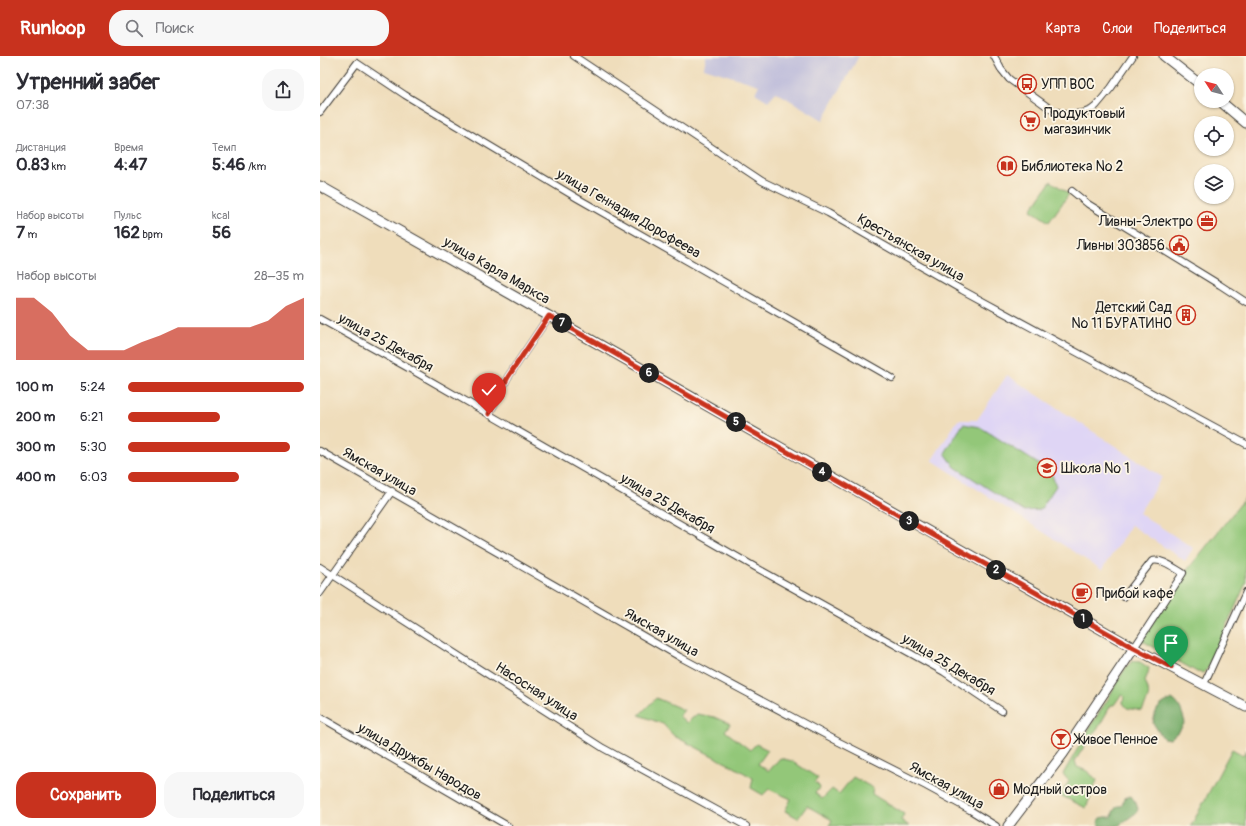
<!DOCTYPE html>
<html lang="ru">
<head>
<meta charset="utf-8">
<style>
  body { margin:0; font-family:Pangolin,sans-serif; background:#f7f7f7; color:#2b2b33; height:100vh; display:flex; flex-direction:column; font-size:15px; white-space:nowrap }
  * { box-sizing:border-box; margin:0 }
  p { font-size:13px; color:#7c7c81 }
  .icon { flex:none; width:22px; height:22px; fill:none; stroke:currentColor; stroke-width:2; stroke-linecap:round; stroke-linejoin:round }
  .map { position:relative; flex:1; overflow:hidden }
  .sheet { display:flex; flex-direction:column; background:#fff; width:320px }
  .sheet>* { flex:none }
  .needle { width:26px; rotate:306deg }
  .tools { position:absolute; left:874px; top:12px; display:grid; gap:8px }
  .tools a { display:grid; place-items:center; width:40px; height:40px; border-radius:50%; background:#fff; box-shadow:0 1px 3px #0004; font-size:20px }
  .pin { position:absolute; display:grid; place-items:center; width:34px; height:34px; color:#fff; margin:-41px -17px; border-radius:50% 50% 50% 0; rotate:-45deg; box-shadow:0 0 4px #0007 }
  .pin .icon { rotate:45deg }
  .km { position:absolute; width:20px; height:20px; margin:-10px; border-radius:50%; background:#222; color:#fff; font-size:11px; line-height:20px; text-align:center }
  .round { display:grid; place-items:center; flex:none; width:42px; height:42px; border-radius:16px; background:#f7f7f7 }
  .overview { display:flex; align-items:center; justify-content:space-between; height:68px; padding:0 16px }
  h1 { font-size:22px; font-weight:700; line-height:30px }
  .figures { display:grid; grid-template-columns:repeat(3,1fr); gap:6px; height:68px; padding:4px 16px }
  .figures div { display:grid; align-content:center }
  .figures b { font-size:17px; font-weight:700 }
  .figures small { font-size:11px; font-weight:400 }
  .figures p { font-size:11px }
  .chart { height:112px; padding:8px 16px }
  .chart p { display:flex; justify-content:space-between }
  .chart svg { width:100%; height:72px; margin-top:4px; fill:#c8321e; opacity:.7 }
  .action { display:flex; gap:8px; margin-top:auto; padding:8px 16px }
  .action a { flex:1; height:46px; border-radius:16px; background:#c8321e; color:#fff; font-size:16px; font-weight:700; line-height:46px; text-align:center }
  .action a+a { background:#f7f7f7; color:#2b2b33 }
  ul { padding:0 16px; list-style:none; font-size:13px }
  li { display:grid; grid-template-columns:64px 48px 1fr; align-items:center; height:30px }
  li i { height:10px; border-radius:5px; background:#c8321e }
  header { display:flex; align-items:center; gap:24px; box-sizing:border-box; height:56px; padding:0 20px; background:#c8321e; color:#fff }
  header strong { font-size:19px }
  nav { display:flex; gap:22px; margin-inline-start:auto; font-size:14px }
  .search { width:280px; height:36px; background:#f7f7f7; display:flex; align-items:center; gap:10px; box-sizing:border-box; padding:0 14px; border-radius:16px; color:#7c7c81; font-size:15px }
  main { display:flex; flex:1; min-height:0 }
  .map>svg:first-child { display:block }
  .built { fill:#dfd5f5 }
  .industrial { fill:#c3c1db }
  .green { fill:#93c779; stroke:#58724a }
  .forest { fill:#76ac69; stroke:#496442 }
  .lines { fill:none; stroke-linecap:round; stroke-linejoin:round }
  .street-casing { stroke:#3c3934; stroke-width:8 }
  .secondary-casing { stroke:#3c3934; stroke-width:11 }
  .street { stroke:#fff; stroke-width:6 }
  .secondary { stroke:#fff; stroke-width:9 }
  .route-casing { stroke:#fff; stroke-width:8 }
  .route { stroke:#c8321e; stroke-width:5 }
  .labels { text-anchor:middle; stroke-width:3.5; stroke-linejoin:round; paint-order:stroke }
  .poi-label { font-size:14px; fill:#1c1c1c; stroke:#fcf5e5; text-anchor:start }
  .street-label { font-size:14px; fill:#1c1c1c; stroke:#fcf5e5 }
</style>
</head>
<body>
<header>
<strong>Runloop</strong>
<div class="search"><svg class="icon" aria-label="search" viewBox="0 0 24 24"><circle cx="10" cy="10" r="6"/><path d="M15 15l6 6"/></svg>Поиск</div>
<nav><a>Карта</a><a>Слои</a><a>Поделиться</a></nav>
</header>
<main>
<section class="sheet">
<div class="overview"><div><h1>Утренний забег</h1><p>07:38</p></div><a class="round"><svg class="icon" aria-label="share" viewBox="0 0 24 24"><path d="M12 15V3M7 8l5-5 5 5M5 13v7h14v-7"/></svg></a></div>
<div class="figures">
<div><p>Дистанция</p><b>0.83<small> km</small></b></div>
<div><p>Время</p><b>4:47</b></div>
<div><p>Темп</p><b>5:46<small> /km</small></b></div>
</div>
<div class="figures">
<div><p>Набор высоты</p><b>7<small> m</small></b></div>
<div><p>Пульс</p><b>162<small> bpm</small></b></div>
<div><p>kcal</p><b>56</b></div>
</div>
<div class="chart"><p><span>Набор высоты</span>28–35 m</p>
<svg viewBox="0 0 160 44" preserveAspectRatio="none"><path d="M0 44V6L10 6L20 15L30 29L40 38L50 38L60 38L70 33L80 29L90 24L100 24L110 24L120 24L130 24L140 20L150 11L160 6V44z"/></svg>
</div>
<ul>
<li><b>100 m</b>5:24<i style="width:100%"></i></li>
<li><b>200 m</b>6:21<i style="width:52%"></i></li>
<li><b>300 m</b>5:30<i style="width:92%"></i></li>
<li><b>400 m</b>6:03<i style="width:63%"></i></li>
</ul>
<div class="action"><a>Сохранить</a><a>Поделиться</a></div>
</section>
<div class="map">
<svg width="926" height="770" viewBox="0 0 926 770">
  <rect width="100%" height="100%" fill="#fcf5e5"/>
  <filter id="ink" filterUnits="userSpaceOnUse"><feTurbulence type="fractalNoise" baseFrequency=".025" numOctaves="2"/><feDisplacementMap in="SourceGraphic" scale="8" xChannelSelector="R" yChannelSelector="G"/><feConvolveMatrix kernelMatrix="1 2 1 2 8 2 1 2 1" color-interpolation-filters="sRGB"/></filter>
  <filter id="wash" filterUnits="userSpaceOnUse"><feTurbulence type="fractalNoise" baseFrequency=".012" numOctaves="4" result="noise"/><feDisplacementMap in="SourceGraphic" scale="16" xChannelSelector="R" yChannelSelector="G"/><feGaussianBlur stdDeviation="0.9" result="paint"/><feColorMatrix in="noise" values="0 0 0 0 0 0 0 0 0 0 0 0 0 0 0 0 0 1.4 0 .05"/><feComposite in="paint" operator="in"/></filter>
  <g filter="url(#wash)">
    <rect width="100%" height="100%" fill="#efddbb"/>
    <polygon class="built" points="687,319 842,421 819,457 873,492 865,505 811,469 782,514 612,404 638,364 657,364"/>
    <polygon class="industrial" points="386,0 539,0 503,64 456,36 448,45 435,37 439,29 384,12"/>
    <g class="green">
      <polygon points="731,125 749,138 729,166 711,154"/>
      <polygon points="643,368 660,371 731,416 736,430 720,454 703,455 635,411 625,397"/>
      <polygon points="926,441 926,527 888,612 883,617 877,616 821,584 864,518"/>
      <path d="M813 605 820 606 829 612 828 617 825 625C831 640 829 641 822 655L807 652 803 647 804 640 801 639 794 649H791L777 674 769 683 755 705 757 711 767 715 777 724 766 752 740 739 749 725 743 718 773 666 788 643 798 624 807 610Z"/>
      <polygon points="336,642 364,654 359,660 367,667 377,658 394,661 410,668 405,675 430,694 436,688 448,694 438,708 449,715 460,702 472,705 498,722 495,726 500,731 495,737 502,743 512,733 519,738 533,721 553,732 552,738 584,758 581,764 589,770 509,770 512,764 487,750 478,762 465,755 471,743 449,733 443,739 431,732 433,722 414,711 354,680 343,668 319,659"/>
      <polygon points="912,693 923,699 926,694 926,770 871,770"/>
    </g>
    <g class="forest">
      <path d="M852 643C861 649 862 657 865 666L860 674 850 683 843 682 833 667C836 652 838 649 852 643Z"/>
      <polygon points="811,740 816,747 818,753 816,757 798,770 780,770 778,767 780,762 786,761 792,761 793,756 797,750 802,750 804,742"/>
    </g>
  </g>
  <g filter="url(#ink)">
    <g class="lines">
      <defs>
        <g id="street">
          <polyline points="254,0 442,125 508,157 642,234 926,388"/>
          <polyline points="674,0 681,13 689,23 732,54 747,59 763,57 771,54 776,50 791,32 813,0"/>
          <polyline points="0,56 37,7 85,39 257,142 572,322"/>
          <polyline points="752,135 768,148 900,229 926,246"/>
          <polyline points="0,263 90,313 435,511 624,616 682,655"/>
          <polyline points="169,358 188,321 229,260"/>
          <polyline points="0,395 360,601 519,686 606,730 650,754 676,770"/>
          <polyline points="0,511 283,692 426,770"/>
          <polyline points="0,537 72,435"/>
          <path d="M804 541 832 505C842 502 854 512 863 517L814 592"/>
          <polyline points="884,628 926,536"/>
          <polyline points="0,661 188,770"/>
        </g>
        <g id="secondary">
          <polyline points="844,0 881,29"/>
          <polyline points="900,45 926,67"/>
          <polyline points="0,130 814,592 926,651"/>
          <polyline points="688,770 743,698 814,592"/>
        </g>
      </defs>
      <use href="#street" class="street-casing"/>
      <use href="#secondary" class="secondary-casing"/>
      <use href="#street" class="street"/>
      <use href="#secondary" class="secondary"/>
    </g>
  </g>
  <g class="lines" filter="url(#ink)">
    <defs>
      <polyline id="route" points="169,358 188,321 229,260 608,476 814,592 851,611"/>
    </defs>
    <use href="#route" class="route-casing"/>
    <use href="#route" class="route"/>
  </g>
  <defs>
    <symbol id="bus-ring" viewBox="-11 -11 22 22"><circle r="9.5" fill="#fcf5e5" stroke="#c8321e" stroke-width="1.5"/><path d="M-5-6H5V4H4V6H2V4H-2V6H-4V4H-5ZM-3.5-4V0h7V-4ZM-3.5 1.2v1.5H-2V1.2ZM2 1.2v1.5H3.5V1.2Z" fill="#c8321e"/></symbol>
    <symbol id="supermarket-ring" viewBox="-11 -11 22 22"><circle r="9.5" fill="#fcf5e5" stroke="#c8321e" stroke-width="1.5"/><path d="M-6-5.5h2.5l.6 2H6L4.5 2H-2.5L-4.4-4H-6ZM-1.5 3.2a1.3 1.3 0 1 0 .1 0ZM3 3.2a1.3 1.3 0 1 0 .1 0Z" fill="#c8321e"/></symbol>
    <symbol id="library-ring" viewBox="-11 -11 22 22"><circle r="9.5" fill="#fcf5e5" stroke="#c8321e" stroke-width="1.5"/><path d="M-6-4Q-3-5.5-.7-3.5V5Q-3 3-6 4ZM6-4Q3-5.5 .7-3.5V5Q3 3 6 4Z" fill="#c8321e"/></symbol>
    <symbol id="office-ring" viewBox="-11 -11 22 22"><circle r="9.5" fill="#fcf5e5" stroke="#c8321e" stroke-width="1.5"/><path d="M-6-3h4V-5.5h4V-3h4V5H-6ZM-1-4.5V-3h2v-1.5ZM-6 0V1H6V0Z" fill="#c8321e"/></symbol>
    <symbol id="civic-ring" viewBox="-11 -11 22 22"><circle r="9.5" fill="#fcf5e5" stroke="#c8321e" stroke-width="1.5"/><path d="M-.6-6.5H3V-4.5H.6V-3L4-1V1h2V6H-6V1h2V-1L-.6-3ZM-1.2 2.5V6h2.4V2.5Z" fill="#c8321e"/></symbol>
    <symbol id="building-ring" viewBox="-11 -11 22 22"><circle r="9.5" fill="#fcf5e5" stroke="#c8321e" stroke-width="1.5"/><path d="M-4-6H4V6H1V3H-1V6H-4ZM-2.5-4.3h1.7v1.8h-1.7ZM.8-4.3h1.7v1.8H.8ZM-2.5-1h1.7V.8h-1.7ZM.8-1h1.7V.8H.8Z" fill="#c8321e"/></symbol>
    <symbol id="school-ring" viewBox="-11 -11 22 22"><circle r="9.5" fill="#fcf5e5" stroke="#c8321e" stroke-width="1.5"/><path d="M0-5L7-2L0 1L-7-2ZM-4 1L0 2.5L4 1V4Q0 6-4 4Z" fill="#c8321e"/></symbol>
    <symbol id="cafe-ring" viewBox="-11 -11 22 22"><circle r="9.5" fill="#fcf5e5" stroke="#c8321e" stroke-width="1.5"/><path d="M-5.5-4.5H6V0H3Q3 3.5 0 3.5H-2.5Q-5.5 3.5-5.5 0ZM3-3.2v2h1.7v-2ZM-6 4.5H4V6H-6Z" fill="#c8321e"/></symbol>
    <symbol id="bar-ring" viewBox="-11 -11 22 22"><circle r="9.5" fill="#fcf5e5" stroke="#c8321e" stroke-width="1.5"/><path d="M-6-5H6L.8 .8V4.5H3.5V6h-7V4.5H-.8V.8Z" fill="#c8321e"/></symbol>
    <symbol id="shop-ring" viewBox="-11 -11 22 22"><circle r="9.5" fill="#fcf5e5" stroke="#c8321e" stroke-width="1.5"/><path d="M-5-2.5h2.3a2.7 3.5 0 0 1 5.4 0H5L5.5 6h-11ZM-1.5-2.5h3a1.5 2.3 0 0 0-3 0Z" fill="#c8321e"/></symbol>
  </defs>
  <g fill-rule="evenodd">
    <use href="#bus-ring" x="696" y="17" width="22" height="22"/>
    <use href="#supermarket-ring" x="699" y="54" width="22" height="22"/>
    <use href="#library-ring" x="676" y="99" width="22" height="22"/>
    <use href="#office-ring" x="876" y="154" width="22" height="22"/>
    <use href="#civic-ring" x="848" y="178" width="22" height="22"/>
    <use href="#building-ring" x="855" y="248" width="22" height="22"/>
    <use href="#school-ring" x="716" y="401" width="22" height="22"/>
    <use href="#cafe-ring" x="751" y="526" width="22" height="22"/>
    <use href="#bar-ring" x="730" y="672" width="22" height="22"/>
    <use href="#shop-ring" x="668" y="722" width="22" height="22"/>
  </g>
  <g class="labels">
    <g class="poi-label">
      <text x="721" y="33">УПП ВОС</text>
      <text x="724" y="62">Продуктовый<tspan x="724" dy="16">магазинчик</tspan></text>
      <text x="701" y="115">Библиотека № 2</text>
      <text x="873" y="170" text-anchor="end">Ливны-Электро</text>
      <text x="845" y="194" text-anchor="end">Ливны 303856</text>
      <text x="852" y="256" text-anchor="end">Детский Сад<tspan x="852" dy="16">№ 11 БУРАТИНО</tspan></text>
      <text x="741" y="417">Школа № 1</text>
      <text x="776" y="542">Прибой кафе</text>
      <text x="755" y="688">Живое Пенное</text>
      <text x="693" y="738">Модный остров</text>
    </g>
    <g class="street-label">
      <text transform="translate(309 157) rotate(30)" y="5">улица Геннадия Дорофеева</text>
      <text transform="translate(591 191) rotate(30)" y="5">Крестьянская улица</text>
      <text transform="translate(177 214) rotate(30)" y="5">улица Карла Маркса</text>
      <text transform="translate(66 286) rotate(29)" y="5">улица 25 Декабря</text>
      <text transform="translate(60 415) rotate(30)" y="5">Ямская улица</text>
      <text transform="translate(348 447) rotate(30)" y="5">улица 25 Декабря</text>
      <text transform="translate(342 576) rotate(30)" y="5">Ямская улица</text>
      <text transform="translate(629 608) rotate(31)" y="5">улица 25 Декабря</text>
      <text transform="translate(217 635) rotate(33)" y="5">Насосная улица</text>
      <text transform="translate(100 705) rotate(30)" y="5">улица Дружбы Народов</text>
      <text transform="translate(627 729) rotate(29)" y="5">Ямская улица</text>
    </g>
  </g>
</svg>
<div class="tools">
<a><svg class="needle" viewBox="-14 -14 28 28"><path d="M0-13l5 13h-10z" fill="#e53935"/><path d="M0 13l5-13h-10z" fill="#7c7c81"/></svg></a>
<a><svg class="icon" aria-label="locate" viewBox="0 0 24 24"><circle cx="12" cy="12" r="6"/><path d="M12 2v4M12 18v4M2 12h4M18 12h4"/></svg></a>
<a><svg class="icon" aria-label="layers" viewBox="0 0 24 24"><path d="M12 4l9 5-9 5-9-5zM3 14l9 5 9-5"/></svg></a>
</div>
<div class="pin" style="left:851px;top:611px;background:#1e9e55"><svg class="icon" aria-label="arrive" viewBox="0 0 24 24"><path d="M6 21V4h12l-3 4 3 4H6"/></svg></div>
<div class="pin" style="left:169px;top:358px;background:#d93025"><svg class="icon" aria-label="check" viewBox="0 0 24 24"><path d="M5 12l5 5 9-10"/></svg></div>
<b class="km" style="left:763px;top:563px">1</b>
<b class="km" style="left:676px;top:514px">2</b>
<b class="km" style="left:589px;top:465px">3</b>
<b class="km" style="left:502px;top:416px">4</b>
<b class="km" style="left:416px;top:366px">5</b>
<b class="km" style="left:329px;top:317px">6</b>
<b class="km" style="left:242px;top:267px">7</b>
</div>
</main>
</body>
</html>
